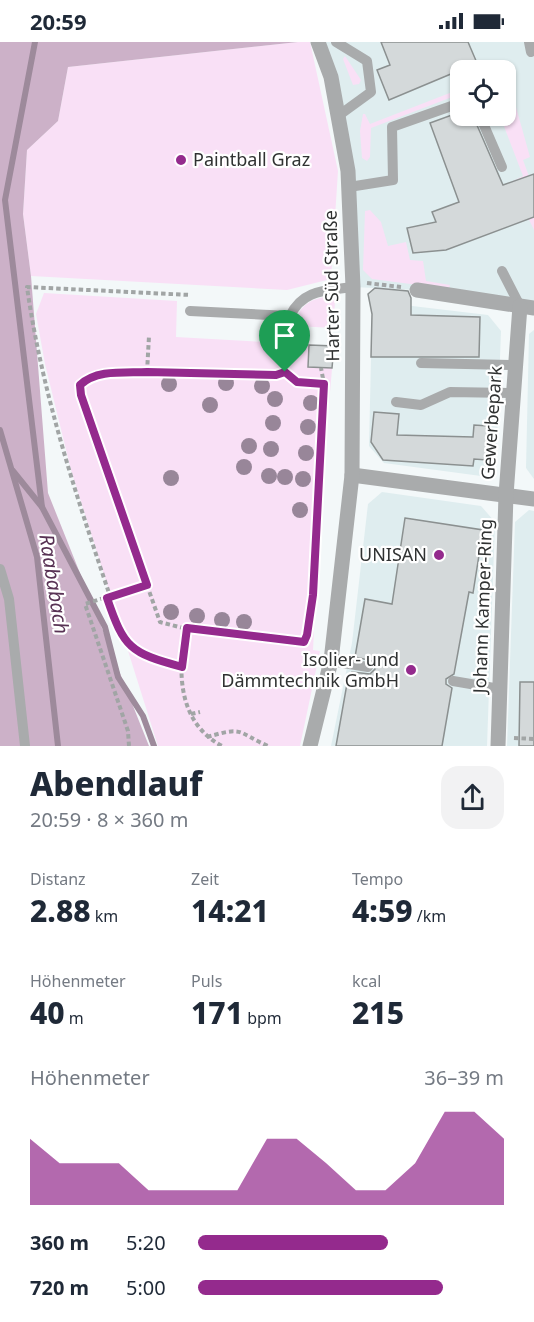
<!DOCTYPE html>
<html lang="de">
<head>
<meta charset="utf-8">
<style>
  body { margin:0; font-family:"Noto Sans",sans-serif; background:#f2f2f3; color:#1f2937; height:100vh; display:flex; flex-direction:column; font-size:22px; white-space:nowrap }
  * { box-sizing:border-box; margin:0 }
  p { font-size:20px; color:#747a83 }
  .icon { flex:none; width:33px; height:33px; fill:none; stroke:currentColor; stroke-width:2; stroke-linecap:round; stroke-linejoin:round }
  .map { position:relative; height:704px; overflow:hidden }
  .details { display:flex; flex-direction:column; background:#fff; flex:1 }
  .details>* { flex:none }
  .fabs { position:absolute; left:450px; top:18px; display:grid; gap:12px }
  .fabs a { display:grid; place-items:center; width:66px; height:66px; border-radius:12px; background:#fff; box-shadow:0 2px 4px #0004; font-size:30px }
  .pin { position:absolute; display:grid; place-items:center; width:51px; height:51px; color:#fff; margin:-62px -26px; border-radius:50% 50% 50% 0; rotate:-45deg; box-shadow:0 0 6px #0007 }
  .pin .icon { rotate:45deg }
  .round { display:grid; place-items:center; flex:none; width:63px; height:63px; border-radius:18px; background:#f2f2f3 }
  .headline { display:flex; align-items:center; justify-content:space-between; height:102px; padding:0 30px }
  h1 { font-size:33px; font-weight:800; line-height:45px }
  .stats { display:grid; grid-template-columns:repeat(3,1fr); gap:9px; height:102px; padding:6px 30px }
  .stats div { display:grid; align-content:center }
  .stats b { font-size:30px; font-weight:800 }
  .stats small { font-size:16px; font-weight:400 }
  .stats p { font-size:16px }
  .chart { height:168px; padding:12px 30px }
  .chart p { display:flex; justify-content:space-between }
  .chart svg { width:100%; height:108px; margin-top:6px; fill:#942a8d; opacity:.7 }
  ul { padding:0 30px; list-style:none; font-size:20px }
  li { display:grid; grid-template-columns:96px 72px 1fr; align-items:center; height:45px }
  li i { height:15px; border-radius:8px; background:#942a8d }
  .status { display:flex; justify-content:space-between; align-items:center; height:42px; padding:0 30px; background:#fff; direction:ltr }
  .status svg { height:16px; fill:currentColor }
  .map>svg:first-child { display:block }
  .built { fill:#dfedef; fill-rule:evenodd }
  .green { fill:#f9e0f6 }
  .forest { fill:#ccb1c8 }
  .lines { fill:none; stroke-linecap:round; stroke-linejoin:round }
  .stream { stroke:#9d8a9b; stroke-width:6 }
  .building { fill:#d4d9da; stroke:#8b9090; stroke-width:1.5 }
  .path { stroke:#a1a5a5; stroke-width:4; stroke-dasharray:4.5 3; stroke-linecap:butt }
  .service { stroke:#a9abac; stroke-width:10 }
  .minor { stroke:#a9abac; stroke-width:15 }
  .tree { fill:#988699 }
  .route-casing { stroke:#fff; stroke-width:12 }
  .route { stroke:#942a8d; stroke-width:8 }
  .poi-dot { fill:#942a8d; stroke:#fff; stroke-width:2 }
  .labels { text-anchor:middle; stroke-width:4.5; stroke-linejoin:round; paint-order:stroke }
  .poi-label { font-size:18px; fill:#303232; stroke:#fff; text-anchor:end }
  .street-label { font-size:18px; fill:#303232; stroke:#fff }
  .water-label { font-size:20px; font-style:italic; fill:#583254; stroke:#fff }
</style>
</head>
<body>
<div class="status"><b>20:59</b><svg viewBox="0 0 49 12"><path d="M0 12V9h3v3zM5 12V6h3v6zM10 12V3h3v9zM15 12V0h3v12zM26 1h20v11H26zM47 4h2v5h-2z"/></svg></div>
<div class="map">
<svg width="534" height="704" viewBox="0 0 534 704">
  <rect width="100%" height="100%" fill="#f3f8f9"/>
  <g class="built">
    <path d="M318 0H534V266L417 248 353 245 348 129ZM460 28H506V74H460Z"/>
    <polygon points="387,261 488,273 501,289 496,423 481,434 384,421 369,404 372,273"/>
    <polygon points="534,288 534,437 526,426 529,292"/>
    <polygon points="382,450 481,464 495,480 487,704 331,704 352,601 368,462"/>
    <polygon points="529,468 534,469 534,704 507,704 515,480"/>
  </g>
  <g class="green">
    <polygon points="298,0 310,0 338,129 331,237 287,248 31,234 23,172 27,108 58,79 68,25"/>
    <polygon points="345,14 361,38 359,42 353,43 343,17"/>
    <polygon points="460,47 460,52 371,86 370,115 367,119 362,116 360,89 363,72 365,72 370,82"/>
    <polygon points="512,51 530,115 523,118 534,148 534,188 511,140 523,134 500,74 506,74 506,53"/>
    <polygon points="370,168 381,180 388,204 406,200 410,218 423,219 426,239 450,243 449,247 372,237 363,228 365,169"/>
    <polygon points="44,251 177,259 176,295 334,304 321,454 313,608 320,609 300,704 158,704 71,428 45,322 36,272"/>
    <path d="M335 253 334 286 295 284C298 260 315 256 335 253Z"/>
  </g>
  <polygon class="forest" points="0,0 298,0 68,25 58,79 27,108 23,172 31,234 48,451 149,704 0,704"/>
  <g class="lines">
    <g class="stream">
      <polyline points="35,0 5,158 42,465"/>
      <polyline points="0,388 37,515 58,704"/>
      <polyline points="13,429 42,465 105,585 118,635 143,674 154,704"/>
    </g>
  </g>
  <g class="building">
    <polygon points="381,0 468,0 477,21 389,58 377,28 390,23"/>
    <polygon points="460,70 460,74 473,74 503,143 534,132 534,175 446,208 413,211 407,186 436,180 432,170 459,160 430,81"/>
    <polygon points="375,246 408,249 411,256 411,273 480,275 479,315 371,315 372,272 368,252"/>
    <polygon points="309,303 334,304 332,326 308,325"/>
    <polygon points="374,370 399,372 397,393 473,395 474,383 489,384 487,418 474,417 473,424 383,418 371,400"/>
    <polygon points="405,476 483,488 473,551 469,550 454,632 446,637 446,642 452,646 442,704 336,704 348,636 351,636 352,630 370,632 375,627 372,619 355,615 365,557 392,562"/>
    <polygon points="520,640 534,640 534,704 519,704"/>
  </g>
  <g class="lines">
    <g class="path">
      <polyline points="367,241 401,245"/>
      <polyline points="147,330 149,294"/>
      <polyline points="285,330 297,340 324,342"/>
      <polyline points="147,543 160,580 187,587 304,600 307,593 313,553 324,369 324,342 321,326"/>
      <polyline points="110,554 147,543 81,353 80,343 87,336 103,332 276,333 285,330 289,287"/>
      <path d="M107 556C124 606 130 611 182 625"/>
      <path d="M187 587C188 596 183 605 182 614 179 651 188 686 222 704"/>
      <polyline points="191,672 200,670"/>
      <path d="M207 695C245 684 236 690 268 704"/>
      <polyline points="514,696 534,697"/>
      <path d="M129 704 128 689 85 562 110 554C76 453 42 351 27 245L191 253"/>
    </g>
    <g class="service">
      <polyline points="336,0 367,19 371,50 338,74"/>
      <polyline points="529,0 531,10"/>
      <polyline points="480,74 502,125"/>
      <polyline points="349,145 393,138 392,85 460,61"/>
      <polyline points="502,229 520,264"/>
      <path d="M190 269 290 274C303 247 326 249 353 245"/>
      <polyline points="421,321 515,323"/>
      <polyline points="396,360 421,363 450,350 514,351"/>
      <polyline points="0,527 9,557 25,704"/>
      <polyline points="331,619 368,625"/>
      <polyline points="453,639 500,647"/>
    </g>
    <g class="minor">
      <polyline points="417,248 534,266"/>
      <polyline points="352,433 534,457"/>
      <polyline points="310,704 331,619 352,433 353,245 348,129 331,35 318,0"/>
      <polyline points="498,704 506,453 520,264"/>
    </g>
  </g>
  <g class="tree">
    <circle cx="226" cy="341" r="8"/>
    <circle cx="169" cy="342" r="8"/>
    <circle cx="262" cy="344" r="8"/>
    <circle cx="275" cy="357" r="8"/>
    <circle cx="311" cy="361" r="8"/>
    <circle cx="210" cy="363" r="8"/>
    <circle cx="273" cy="381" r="8"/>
    <circle cx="308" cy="385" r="8"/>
    <circle cx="249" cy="404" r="8"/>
    <circle cx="271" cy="407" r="8"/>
    <circle cx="306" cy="411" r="8"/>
    <circle cx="244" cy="425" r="8"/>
    <circle cx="269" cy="434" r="8"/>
    <circle cx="285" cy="435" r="8"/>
    <circle cx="171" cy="436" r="8"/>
    <circle cx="303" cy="437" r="8"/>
    <circle cx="300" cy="468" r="8"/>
    <circle cx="171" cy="570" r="8"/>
    <circle cx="197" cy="574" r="8"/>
    <circle cx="222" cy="578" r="8"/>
    <circle cx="244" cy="580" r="8"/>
  </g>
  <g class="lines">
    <defs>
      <path id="route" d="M147 330 276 333 285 330 297 340 324 342 313 553 307 593 304 600 187 586 182 625C130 611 124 606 107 556L147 543 81 353 80 343C97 327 125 331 147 330Z"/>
    </defs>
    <use href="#route" class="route-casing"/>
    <use href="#route" class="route"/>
  </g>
  <g class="poi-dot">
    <circle cx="181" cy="118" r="6"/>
    <circle cx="439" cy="513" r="6"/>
    <circle cx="411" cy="628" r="6"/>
  </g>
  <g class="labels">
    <g class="poi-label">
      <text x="193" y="124" text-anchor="start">Paintball Graz</text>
      <text x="427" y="519">UNISAN</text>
      <text x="399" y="624">Isolier- und<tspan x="399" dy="21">Dämmtechnik GmbH</tspan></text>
    </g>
    <g class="street-label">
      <text transform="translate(332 244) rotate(-91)" y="6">Harter Süd Straße</text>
      <text transform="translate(492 381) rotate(-86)" y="6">Gewerbepark</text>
      <text transform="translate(483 564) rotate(-88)" y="6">Johann Kamper-Ring</text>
    </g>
    <g class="water-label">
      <text transform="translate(54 542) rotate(81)" y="7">Raababach</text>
    </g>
  </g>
</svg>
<div class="fabs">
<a><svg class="icon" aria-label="locate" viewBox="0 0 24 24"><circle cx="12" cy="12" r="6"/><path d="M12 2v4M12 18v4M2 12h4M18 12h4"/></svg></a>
</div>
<div class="pin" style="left:285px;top:330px;background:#1e9e55"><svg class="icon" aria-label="arrive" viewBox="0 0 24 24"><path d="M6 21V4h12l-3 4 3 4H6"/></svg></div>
</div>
<section class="details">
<div class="headline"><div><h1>Abendlauf</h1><p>20:59 · 8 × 360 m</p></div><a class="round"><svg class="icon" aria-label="share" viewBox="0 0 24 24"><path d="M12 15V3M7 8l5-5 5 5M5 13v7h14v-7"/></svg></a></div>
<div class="stats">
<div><p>Distanz</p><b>2.88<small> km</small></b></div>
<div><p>Zeit</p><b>14:21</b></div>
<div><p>Tempo</p><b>4:59<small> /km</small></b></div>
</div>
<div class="stats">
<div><p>Höhenmeter</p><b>40<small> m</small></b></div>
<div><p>Puls</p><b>171<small> bpm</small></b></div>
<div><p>kcal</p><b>215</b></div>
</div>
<div class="chart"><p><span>Höhenmeter</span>36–39 m</p>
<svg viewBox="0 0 160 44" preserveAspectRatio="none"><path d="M0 44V17L10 27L20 27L30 27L40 38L50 38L60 38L70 38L80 17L90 17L100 27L110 38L120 38L130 27L140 6L150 6L160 17V44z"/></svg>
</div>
<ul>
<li><b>360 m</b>5:20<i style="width:62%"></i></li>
<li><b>720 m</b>5:00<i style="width:80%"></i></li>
</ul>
</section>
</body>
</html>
